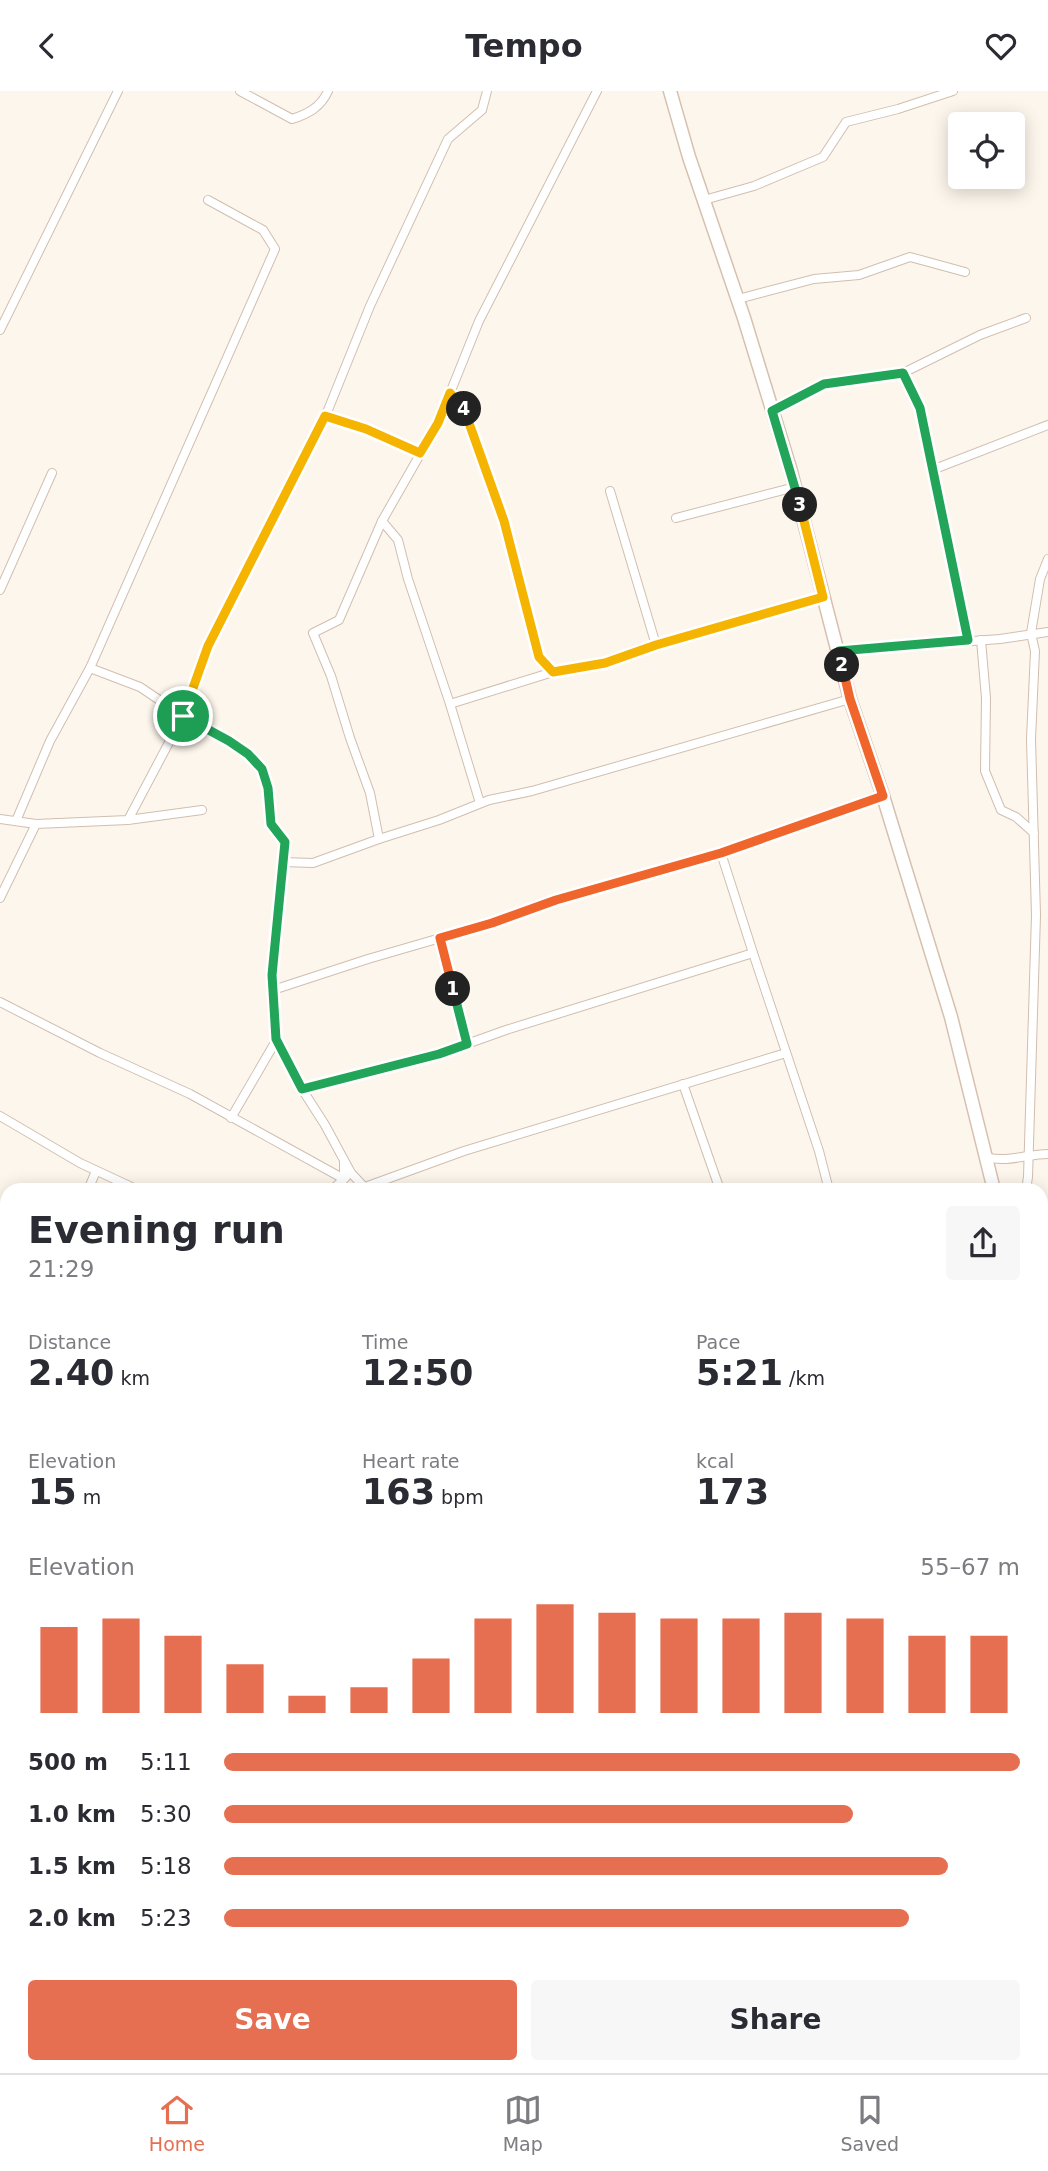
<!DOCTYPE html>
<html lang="en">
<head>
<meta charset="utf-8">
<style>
  body { margin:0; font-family:"DejaVu Sans",sans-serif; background:#f7f7f7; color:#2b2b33; height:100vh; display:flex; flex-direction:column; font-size:26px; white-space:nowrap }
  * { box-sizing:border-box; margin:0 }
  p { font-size:23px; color:#7c7c81 }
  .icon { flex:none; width:38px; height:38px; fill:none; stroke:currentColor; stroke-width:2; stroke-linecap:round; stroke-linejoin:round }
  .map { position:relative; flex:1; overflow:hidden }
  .panel { position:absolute; left:0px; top:1092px; width:1048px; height:891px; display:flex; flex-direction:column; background:#fff; border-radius:21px 21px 0 0; box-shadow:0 4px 18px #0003 }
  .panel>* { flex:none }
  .fabs { position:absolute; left:948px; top:21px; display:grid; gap:14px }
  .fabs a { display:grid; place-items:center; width:77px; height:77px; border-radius:7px; background:#fff; box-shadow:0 4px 18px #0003; font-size:35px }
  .pin { position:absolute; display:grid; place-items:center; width:60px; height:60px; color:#fff; margin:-30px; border:4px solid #fff; border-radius:50%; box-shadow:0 2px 7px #0007 }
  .km { position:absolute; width:35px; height:35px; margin:-18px; border-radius:50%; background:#222; color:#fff; font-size:19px; line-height:35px; text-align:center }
  .round { display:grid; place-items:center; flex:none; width:74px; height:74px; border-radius:7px; background:#f7f7f7 }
  .summary { display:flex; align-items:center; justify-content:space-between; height:119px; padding:0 28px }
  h1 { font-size:38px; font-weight:800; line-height:52px }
  .metrics { display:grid; grid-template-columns:repeat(3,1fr); gap:10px; height:119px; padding:7px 28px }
  .metrics div { display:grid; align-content:center }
  .metrics b { font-size:35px; font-weight:800 }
  .metrics small { font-size:19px; font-weight:400 }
  .metrics p { font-size:19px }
  .chart { height:196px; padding:14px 28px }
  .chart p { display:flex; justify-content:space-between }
  .chart svg { width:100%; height:126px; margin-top:7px; stroke:#e76f51; stroke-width:6 }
  .action { display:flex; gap:14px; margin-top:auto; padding:14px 28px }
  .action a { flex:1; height:80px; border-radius:7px; background:#e76f51; color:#fff; font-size:28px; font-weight:800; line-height:80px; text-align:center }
  .action a+a { background:#f7f7f7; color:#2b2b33 }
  ul { padding:0 28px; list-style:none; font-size:23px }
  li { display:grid; grid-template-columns:112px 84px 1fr; align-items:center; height:52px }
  li i { height:18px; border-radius:9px; background:#e76f51 }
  header { display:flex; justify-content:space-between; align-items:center; height:91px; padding:0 28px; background:#fff; font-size:32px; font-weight:800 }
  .tabs { display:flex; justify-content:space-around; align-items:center; height:98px; border-top:2px solid #e1e1e2; background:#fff; font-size:19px; color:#7c7c81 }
  .tabs a { display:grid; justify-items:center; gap:4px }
  .tabs .selected { color:#e76f51 }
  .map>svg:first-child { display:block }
  .industrial { fill:#efe9e4 }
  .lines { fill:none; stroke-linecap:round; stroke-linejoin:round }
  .street-casing { stroke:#d1beb0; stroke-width:10 }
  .secondary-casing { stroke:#d6c0b0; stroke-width:15 }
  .street { stroke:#fff; stroke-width:8 }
  .secondary { stroke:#fff; stroke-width:12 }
  .split-1-casing { stroke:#fff; stroke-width:14 }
  .split-2-casing { stroke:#fff; stroke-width:14 }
  .split-3-casing { stroke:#fff; stroke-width:14 }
  .split-4-casing { stroke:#fff; stroke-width:14 }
  .split-5-casing { stroke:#fff; stroke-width:14 }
  .split-1 { stroke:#22a559; stroke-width:9 }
  .split-2 { stroke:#f0652b; stroke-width:9 }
  .split-3 { stroke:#22a559; stroke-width:9 }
  .split-4 { stroke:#f5b400; stroke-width:9 }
  .split-5 { stroke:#f5b400; stroke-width:9 }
</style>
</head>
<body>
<header><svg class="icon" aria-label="back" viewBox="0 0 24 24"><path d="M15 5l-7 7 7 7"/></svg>Tempo<svg class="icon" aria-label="heart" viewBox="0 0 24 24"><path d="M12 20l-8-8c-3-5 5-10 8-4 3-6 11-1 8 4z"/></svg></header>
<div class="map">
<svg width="1048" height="1982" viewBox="0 0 1048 1982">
  <rect width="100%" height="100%" fill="#fdf6ec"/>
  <polygon class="industrial" points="1041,1820 1048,1826 1048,1962 1047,1971 1039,1982 610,1982 612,1976 1041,1976"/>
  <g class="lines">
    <defs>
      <g id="street">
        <path d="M240 0 292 28C308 23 321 16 328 0"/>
        <polyline points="704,109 754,95 823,66 846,31 898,18 953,0"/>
        <polyline points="738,208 814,188 859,184 910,166 965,181"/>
        <polyline points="0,239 118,0"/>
        <polyline points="903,282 920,317 968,549"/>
        <polyline points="450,302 465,320 504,430 539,566 553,581 605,572 656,554 823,506"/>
        <polyline points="772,320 824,293 903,282 980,244 1026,227"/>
        <polyline points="325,325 366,338 420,362"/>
        <polyline points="932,379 1048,334"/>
        <polyline points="610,400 656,554"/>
        <polyline points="676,427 795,396"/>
        <polyline points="382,430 398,449 408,488 450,613 553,581"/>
        <polyline points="0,499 52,382"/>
        <polyline points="981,549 986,607 985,680 1001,719 1016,726 1034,742"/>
        <polyline points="839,560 1000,548 1048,541"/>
        <polyline points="90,577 140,596 183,625 248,663 262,678 268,697 271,733 285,751 272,884 277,948 293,984 325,1034 351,1082 367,1099"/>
        <polyline points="450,613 480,712"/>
        <polyline points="0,728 36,733 128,729 202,719"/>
        <polyline points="128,729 183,625 208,555 328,319 370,215 448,48 482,19 487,0"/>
        <polyline points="16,730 50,650 90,577 275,158 263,139 208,109"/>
        <polyline points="379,748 439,729 489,709 532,700 850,608"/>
        <polyline points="283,771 313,772 379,748 370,702 350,647 331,585 313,542 339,529 382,430 438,332 479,230 597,0"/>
        <polyline points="0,807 36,733"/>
        <polyline points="440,847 467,953"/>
        <polyline points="753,862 819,1060 829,1099"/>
        <polyline points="273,899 368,868 492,832 556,809 721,762"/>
        <polyline points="0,911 100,962 190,1003 344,1088 344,1072"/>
        <polyline points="683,993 720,1099"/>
        <polyline points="302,997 439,963 506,939 753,862 721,762 883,705"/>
        <polyline points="0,1025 80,1072 138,1099"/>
        <polyline points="231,1027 277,948"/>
        <path d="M986 1066C1007 1072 1027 1063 1048 1063"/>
        <polyline points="365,1096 464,1060 786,962"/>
        <polyline points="88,1099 96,1080"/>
        <polyline points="332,1099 346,1086"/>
        <polyline points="1026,1099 1028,1086 1036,824 1031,648 1035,560 1031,542 1040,488 1048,468"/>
        <polyline points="0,1154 7,1156"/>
        <polyline points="1041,1184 1048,1184"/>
        <polyline points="1041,1445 1048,1446"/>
        <polyline points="0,1492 7,1449"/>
        <polyline points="0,1579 7,1579"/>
        <polyline points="0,1697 7,1698"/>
        <polyline points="1041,1761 1048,1762"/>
        <polyline points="0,1848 7,1850"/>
        <polyline points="0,1969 7,1971"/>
        <polyline points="22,1976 42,1982"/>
        <polyline points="229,1982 229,1976"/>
        <polyline points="259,1982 260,1976"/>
        <polyline points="536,1982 538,1976"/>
      </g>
      <g id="secondary">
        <polyline points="670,0 689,66 744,227 790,377 850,608 883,705 951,926 994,1099"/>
        <polyline points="1041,1251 1048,1268"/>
      </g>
    </defs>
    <use href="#street" class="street-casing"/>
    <use href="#secondary" class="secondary-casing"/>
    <use href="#street" class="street"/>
    <use href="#secondary" class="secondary"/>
  </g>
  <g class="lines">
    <defs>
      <polyline id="split-1" points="183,625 229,650 248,663 262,678 268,697 271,733 285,751 272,884 276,948 302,998 439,963 467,953 453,898"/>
      <polyline id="split-2" points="453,898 440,847 492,832 556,809 721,762 883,705 850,608 842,574"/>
      <polyline id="split-3" points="800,414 772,320 824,293 903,282 920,317 968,549 839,560 842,574"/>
      <polyline id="split-4" points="464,318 504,430 539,566 553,581 605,572 656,554 823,506 800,414"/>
      <polyline id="split-5" points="183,625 208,555 325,325 366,338 420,362 438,332 450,302 464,318"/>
    </defs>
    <use href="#split-1" class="split-1-casing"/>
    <use href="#split-2" class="split-2-casing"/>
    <use href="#split-3" class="split-3-casing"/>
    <use href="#split-4" class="split-4-casing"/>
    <use href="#split-5" class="split-5-casing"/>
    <use href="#split-1" class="split-1"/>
    <use href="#split-2" class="split-2"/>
    <use href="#split-3" class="split-3"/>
    <use href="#split-4" class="split-4"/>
    <use href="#split-5" class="split-5"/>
  </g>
</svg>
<div class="fabs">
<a><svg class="icon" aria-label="locate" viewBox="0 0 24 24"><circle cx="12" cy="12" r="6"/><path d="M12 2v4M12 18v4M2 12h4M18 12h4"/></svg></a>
</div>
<div class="pin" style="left:183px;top:625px;background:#1e9e55"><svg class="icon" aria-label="arrive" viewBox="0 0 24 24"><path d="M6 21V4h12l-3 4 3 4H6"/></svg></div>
<b class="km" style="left:453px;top:898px">1</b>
<b class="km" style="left:842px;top:574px">2</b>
<b class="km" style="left:800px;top:414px">3</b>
<b class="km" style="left:464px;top:318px">4</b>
<section class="panel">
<div class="summary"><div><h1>Evening run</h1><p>21:29</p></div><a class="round"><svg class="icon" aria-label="share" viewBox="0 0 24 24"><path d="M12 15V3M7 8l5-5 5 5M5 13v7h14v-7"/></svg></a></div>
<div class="metrics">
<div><p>Distance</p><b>2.40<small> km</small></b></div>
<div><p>Time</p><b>12:50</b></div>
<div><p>Pace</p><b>5:21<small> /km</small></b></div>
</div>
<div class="metrics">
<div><p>Elevation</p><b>15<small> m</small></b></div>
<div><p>Heart rate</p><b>163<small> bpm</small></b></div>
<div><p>kcal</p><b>173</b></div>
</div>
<div class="chart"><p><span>Elevation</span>55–67 m</p>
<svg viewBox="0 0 160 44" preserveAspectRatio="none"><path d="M5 44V14M15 44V11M25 44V17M35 44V27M45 44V38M55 44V35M65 44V25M75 44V11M85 44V6M95 44V9M105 44V11M115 44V11M125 44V9M135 44V11M145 44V17M155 44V17"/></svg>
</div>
<ul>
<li><b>500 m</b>5:11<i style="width:100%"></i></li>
<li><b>1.0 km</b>5:30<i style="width:79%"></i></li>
<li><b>1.5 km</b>5:18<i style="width:91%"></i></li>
<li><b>2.0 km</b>5:23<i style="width:86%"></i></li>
</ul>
<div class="action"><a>Save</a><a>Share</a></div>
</section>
</div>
<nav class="tabs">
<a class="selected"><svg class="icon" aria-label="home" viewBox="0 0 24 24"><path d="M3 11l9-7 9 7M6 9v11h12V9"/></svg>Home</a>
<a><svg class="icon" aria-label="map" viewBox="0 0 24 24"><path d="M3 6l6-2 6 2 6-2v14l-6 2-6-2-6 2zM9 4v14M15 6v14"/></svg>Map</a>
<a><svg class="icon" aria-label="saved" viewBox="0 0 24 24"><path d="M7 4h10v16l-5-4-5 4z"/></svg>Saved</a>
</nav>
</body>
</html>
